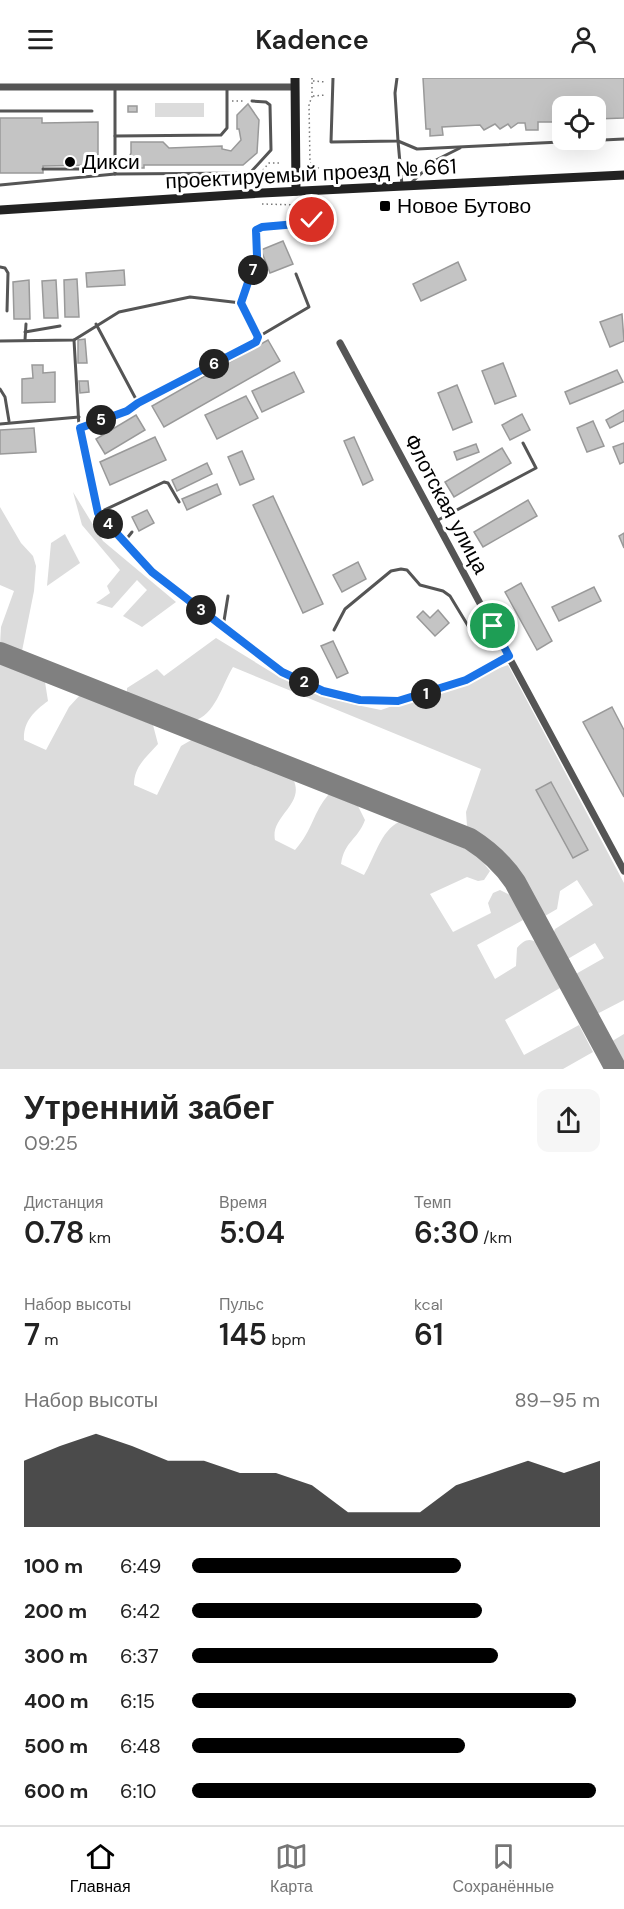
<!DOCTYPE html>
<html lang="ru">
<head>
<meta charset="utf-8">
<style>
  body { margin:0; font-family:"DM Sans",sans-serif; background:#f6f6f6; color:#222; height:100vh; display:flex; flex-direction:column; font-size:22px; white-space:nowrap }
  * { box-sizing:border-box; margin:0 }
  p { font-size:20px; color:#767676 }
  .icon { flex:none; width:33px; height:33px; fill:none; stroke:currentColor; stroke-width:2; stroke-linecap:round; stroke-linejoin:round }
  .map { position:relative; height:991px; overflow:hidden }
  .details { display:flex; flex-direction:column; background:#fff; flex:1 }
  .details>* { flex:none }
  .buttons { position:absolute; left:552px; top:18px; display:grid; gap:12px }
  .buttons a { display:grid; place-items:center; width:54px; height:54px; border-radius:12px; background:#fff; box-shadow:0 6px 24px #0002; font-size:30px }
  .pin { position:absolute; display:grid; place-items:center; width:51px; height:51px; color:#fff; margin:-26px; border:3px solid #fff; border-radius:50%; box-shadow:0 2px 6px #0007 }
  .km { position:absolute; width:30px; height:30px; margin:-15px; border-radius:50%; background:#222; color:#fff; font-size:16px; line-height:30px; text-align:center }
  .round { display:grid; place-items:center; flex:none; width:63px; height:63px; border-radius:12px; background:#f6f6f6 }
  .head { display:flex; align-items:center; justify-content:space-between; height:102px; padding:0 24px }
  h1 { font-size:33px; font-weight:600; line-height:45px }
  .stats { display:grid; grid-template-columns:repeat(3,1fr); gap:9px; height:102px; padding:6px 24px }
  .stats div { display:grid; align-content:center }
  .stats b { font-size:30px; font-weight:600 }
  .stats small { font-size:16px; font-weight:400 }
  .stats p { font-size:16px }
  .chart { height:168px; padding:12px 24px }
  .chart p { display:flex; justify-content:space-between }
  .chart svg { width:100%; height:108px; margin-top:6px; fill:#000; opacity:.7 }
  ul { padding:0 24px; list-style:none; font-size:20px }
  li { display:grid; grid-template-columns:96px 72px 1fr; align-items:center; height:45px }
  li i { height:15px; border-radius:8px; background:#000 }
  header { display:flex; justify-content:space-between; align-items:center; height:78px; padding:0 24px; background:#fff; font-size:27px; font-weight:600 }
  .menu { display:flex; justify-content:space-around; align-items:center; height:84px; border-top:2px solid #e0e0e0; background:#fff; font-size:16px; color:#767676 }
  .menu a { display:grid; justify-items:center; gap:3px }
  .menu .active { color:#000 }
  .map>svg:first-child { display:block }
  .green { fill:#dcdcdc }
  .lines { fill:none; stroke-linecap:round; stroke-linejoin:round }
  .taxiway { stroke:#808080; stroke-width:22 }
  .building { fill:#c4c4c4; stroke:#999; stroke-width:1.5 }
  .path { stroke:#777; stroke-width:1.5; stroke-dasharray:1.5 3; stroke-linecap:butt }
  .lane { stroke:#555; stroke-width:3 }
  .street { stroke:#555; stroke-width:7 }
  .secondary { stroke:#222; stroke-width:9 }
  .route-casing { stroke:#fff; stroke-width:12 }
  .route { stroke:#1a73e8; stroke-width:8 }
  .poi-dot { fill:#000; stroke:#fff; stroke-width:2 }
  .labels { text-anchor:middle; stroke-width:6; stroke-linejoin:round; paint-order:stroke }
  .poi-label { font-size:21px; fill:#000; stroke:#fff; text-anchor:start }
  .street-label { font-size:21px; fill:#000; stroke:#fff }
</style>
</head>
<body>
<header><svg class="icon" aria-label="menu" viewBox="0 0 24 24"><path d="M4 6h16M4 12h16M4 18h16"/></svg>Kadence<svg class="icon" aria-label="person" viewBox="0 0 24 24"><circle cx="12" cy="8" r="4"/><path d="M4 21q1-7 8-7t8 7"/></svg></header>
<div class="map">
<svg width="624" height="991" viewBox="0 0 624 991">
  <rect width="100%" height="100%" fill="#fff"/>
  <g class="green">
    <rect x="155" y="25" width="49" height="14"/>
    <polygon points="73,414 103,463 176,524 142,549 123,538 147,512 137,502 112,530 96,525 110,515 107,508 120,492 82,447"/>
    <polygon points="0,429 21,465 33,478 36,488 34,513 22,573 0,567 1,549 14,513 0,507"/>
    <polygon points="65,456 80,485 47,508 51,465"/>
    <path d="M216 560 281 600 352 626 381 632 508 587 624 805V922L595 937 574 897 604 880 595 865 566 882 552 859 555 851 593 827 577 802 560 813 557 831 545 838 541 836 511 786 495 769 467 748 466 734 481 691 233 589C222 607 215 638 193 643L127 618V610L157 591 164 598Z"/>
    <path d="M0 586 45 604 48 623C34 633 23 644 24 662L46 672 69 629 80 617 153 647 158 666C146 680 134 688 134 707L157 717 181 668 193 661 293 701C306 726 270 738 275 762L295 772C313 752 313 734 329 716L358 728 365 742C357 763 345 762 341 786L364 797C374 781 381 752 399 744L460 768 477 777 490 793 484 802 478 803 467 799 430 816 453 854 491 835 488 825 493 815 500 812 512 818 523 842 477 867 495 901 516 888 517 870C523 863 529 859 537 865L560 910 505 942 524 977 579 947 593 974 563 991H0Z"/>
    <polygon points="624,956 624,991 623,991 609,965"/>
  </g>
  <g class="lines">
    <path class="taxiway" d="M0 575 470 761C489 773 503 786 515 804L616 991"/>
  </g>
  <g class="building">
    <polygon points="423,0 624,0 624,40 596,41 596,28 562,28 562,45 558,48 554,44 538,44 538,52 526,52 525,45 518,45 511,50 508,46 500,51 495,46 484,52 480,47 442,49 443,57 430,58 430,51 426,51"/>
    <polygon points="248,26 259,42 257,75 243,87 144,87 144,90 124,90 131,75 131,64 163,64 169,70 222,68 222,71 231,73 241,62 239,51 237,51 237,37"/>
    <rect x="128" y="28" width="9" height="6"/>
    <polygon points="0,40 42,40 42,45 98,44 98,87 43,88 43,95 0,95"/>
    <polygon points="283,163 293,186 270,195 261,172"/>
    <polygon points="458,184 466,202 421,223 413,206"/>
    <polygon points="124,192 125,207 87,209 86,195"/>
    <polygon points="77,201 79,239 65,239 64,202"/>
    <polygon points="29,202 30,241 14,241 13,204"/>
    <polygon points="56,202 58,240 44,240 42,203"/>
    <polygon points="622,236 624,263 610,269 600,244"/>
    <polygon points="85,261 87,285 78,285 78,262"/>
    <polygon points="268,262 280,283 164,349 152,328"/>
    <polygon points="503,285 516,318 495,326 482,293"/>
    <polygon points="32,287 43,287 43,295 55,294 55,324 22,325 22,301 33,300"/>
    <polygon points="617,292 623,304 570,326 565,314"/>
    <polygon points="294,294 304,314 262,334 252,313"/>
    <polygon points="79,303 88,303 89,314 80,315"/>
    <polygon points="457,307 472,344 453,352 438,315"/>
    <polygon points="246,318 258,340 217,361 205,337"/>
    <polygon points="624,332 624,343 610,350 606,342"/>
    <polygon points="522,336 530,352 510,362 502,347"/>
    <polygon points="136,337 145,352 105,376 96,361"/>
    <polygon points="593,343 604,368 587,374 577,350"/>
    <polygon points="34,350 36,374 0,376 0,352"/>
    <polygon points="155,359 166,382 110,407 100,384"/>
    <polygon points="354,359 373,402 363,407 344,363"/>
    <polygon points="624,365 624,384 620,386 613,369"/>
    <polygon points="476,366 479,374 457,382 454,374"/>
    <polygon points="502,370 511,385 454,419 445,404"/>
    <polygon points="242,373 254,401 240,407 228,379"/>
    <polygon points="207,385 212,396 177,413 172,402"/>
    <polygon points="217,406 221,416 187,432 182,421"/>
    <polygon points="273,418 323,526 303,535 253,427"/>
    <polygon points="528,422 537,438 483,469 474,454"/>
    <polygon points="147,432 154,445 139,453 132,439"/>
    <polygon points="624,455 624,470 619,458"/>
    <polygon points="358,484 366,501 342,514 333,497"/>
    <polygon points="521,505 552,563 537,572 505,514"/>
    <polygon points="594,509 601,523 559,543 552,529"/>
    <polygon points="438,532 449,545 435,558 417,539 423,533 430,540"/>
    <polygon points="333,563 348,595 337,600 321,568"/>
    <polygon points="612,629 624,652 624,719 583,644"/>
    <polygon points="551,704 588,772 573,780 536,712"/>
  </g>
  <g class="lines">
    <g class="path">
      <polyline points="312,0 312,19 309,26 310,85 328,96"/>
      <polyline points="313,3 326,4"/>
      <polyline points="313,18 326,17"/>
      <polyline points="232,23 245,23"/>
      <polyline points="261,105 261,94 269,85 280,85"/>
      <polyline points="262,126 300,127 307,137"/>
      <polyline points="319,135 321,130 329,127"/>
    </g>
    <g class="lane">
      <polyline points="333,0 331,64 398,63 395,15 397,0"/>
      <polyline points="115,11 115,96 250,95 271,72 270,27 266,24 252,23"/>
      <polyline points="0,33 92,33"/>
      <polyline points="115,58 221,57 227,50 227,10"/>
      <polyline points="43,91 115,91"/>
      <polyline points="412,104 436,82 460,70"/>
      <polyline points="0,107 115,96"/>
      <polyline points="402,107 398,63 417,71 624,61"/>
      <polyline points="0,189 5,190 8,195 7,233"/>
      <polyline points="96,246 138,325"/>
      <polyline points="25,254 60,248"/>
      <polyline points="258,259 309,229 296,196"/>
      <polyline points="25,262 26,246"/>
      <polyline points="74,262 79,349 98,435 152,493 250,571 282,594 323,613 360,622 398,623 431,614 466,601 508,579"/>
      <polyline points="0,263 74,262 119,234 190,219 241,225"/>
      <polyline points="0,311 5,319 9,343"/>
      <polyline points="0,346 79,339"/>
      <polyline points="79,349 127,333 138,325 256,264 258,259 241,225 257,178 257,152 262,149 308,145 313,136 313,113"/>
      <polyline points="98,435 164,404 168,405 179,424"/>
      <polyline points="438,442 536,390 523,365"/>
      <polyline points="124,464 132,454"/>
      <polyline points="223,549 228,518"/>
      <polyline points="334,552 345,531 391,493 401,491 407,492 420,507 443,513 450,518 473,556 478,557 491,549"/>
    </g>
    <g class="street">
      <polyline points="0,9 295,9"/>
      <polyline points="340,265 624,793"/>
    </g>
    <g class="secondary">
      <polyline points="295,0 296,113"/>
      <polyline points="0,132 262,115 624,97"/>
    </g>
  </g>
  <g class="lines">
    <defs>
      <polyline id="route" points="312,142 308,145 262,149 256,152 257,178 241,225 258,259 256,264 138,325 127,333 80,350 98,435 152,494 282,594 323,613 360,622 398,623 466,602 509,578 493,548"/>
    </defs>
    <use href="#route" class="route-casing"/>
    <use href="#route" class="route"/>
  </g>
  <g class="poi-dot">
    <circle cx="70" cy="84" r="6"/>
    <rect x="379" y="122" width="12" height="12" rx="3"/>
  </g>
  <g class="labels">
    <g class="poi-label">
      <text x="82" y="91">Дикси</text>
      <text x="397" y="135">Новое Бутово</text>
    </g>
    <g class="street-label">
      <text transform="translate(311 96) rotate(-3)" y="7">проектируемый проезд № 661</text>
      <text transform="translate(446 426) rotate(62)" y="7">Флотская улица</text>
    </g>
  </g>
</svg>
<div class="buttons">
<a><svg class="icon" aria-label="locate" viewBox="0 0 24 24"><circle cx="12" cy="12" r="6"/><path d="M12 2v4M12 18v4M2 12h4M18 12h4"/></svg></a>
</div>
<div class="pin" style="left:493px;top:548px;background:#1e9e55"><svg class="icon" aria-label="arrive" viewBox="0 0 24 24"><path d="M6 21V4h12l-3 4 3 4H6"/></svg></div>
<div class="pin" style="left:312px;top:142px;background:#d93025"><svg class="icon" aria-label="check" viewBox="0 0 24 24"><path d="M5 12l5 5 9-10"/></svg></div>
<b class="km" style="left:426px;top:616px">1</b>
<b class="km" style="left:304px;top:604px">2</b>
<b class="km" style="left:201px;top:532px">3</b>
<b class="km" style="left:108px;top:446px">4</b>
<b class="km" style="left:101px;top:342px">5</b>
<b class="km" style="left:214px;top:286px">6</b>
<b class="km" style="left:253px;top:192px">7</b>
</div>
<section class="details">
<div class="head"><div><h1>Утренний забег</h1><p>09:25</p></div><a class="round"><svg class="icon" aria-label="share" viewBox="0 0 24 24"><path d="M12 15V3M7 8l5-5 5 5M5 13v7h14v-7"/></svg></a></div>
<div class="stats">
<div><p>Дистанция</p><b>0.78<small> km</small></b></div>
<div><p>Время</p><b>5:04</b></div>
<div><p>Темп</p><b>6:30<small> /km</small></b></div>
</div>
<div class="stats">
<div><p>Набор высоты</p><b>7<small> m</small></b></div>
<div><p>Пульс</p><b>145<small> bpm</small></b></div>
<div><p>kcal</p><b>61</b></div>
</div>
<div class="chart"><p><span>Набор высоты</span>89–95 m</p>
<svg viewBox="0 0 160 44" preserveAspectRatio="none"><path d="M0 44V17L10 11L20 6L30 11L40 17L50 17L60 22L70 22L80 27L90 38L100 38L110 38L120 27L130 22L140 17L150 22L160 17V44z"/></svg>
</div>
<ul>
<li><b>100 m</b>6:49<i style="width:66%"></i></li>
<li><b>200 m</b>6:42<i style="width:71%"></i></li>
<li><b>300 m</b>6:37<i style="width:75%"></i></li>
<li><b>400 m</b>6:15<i style="width:94%"></i></li>
<li><b>500 m</b>6:48<i style="width:67%"></i></li>
<li><b>600 m</b>6:10<i style="width:99%"></i></li>
</ul>
</section>
<nav class="menu">
<a class="active"><svg class="icon" aria-label="home" viewBox="0 0 24 24"><path d="M3 11l9-7 9 7M6 9v11h12V9"/></svg>Главная</a>
<a><svg class="icon" aria-label="map" viewBox="0 0 24 24"><path d="M3 6l6-2 6 2 6-2v14l-6 2-6-2-6 2zM9 4v14M15 6v14"/></svg>Карта</a>
<a><svg class="icon" aria-label="saved" viewBox="0 0 24 24"><path d="M7 4h10v16l-5-4-5 4z"/></svg>Сохранённые</a>
</nav>
</body>
</html>
